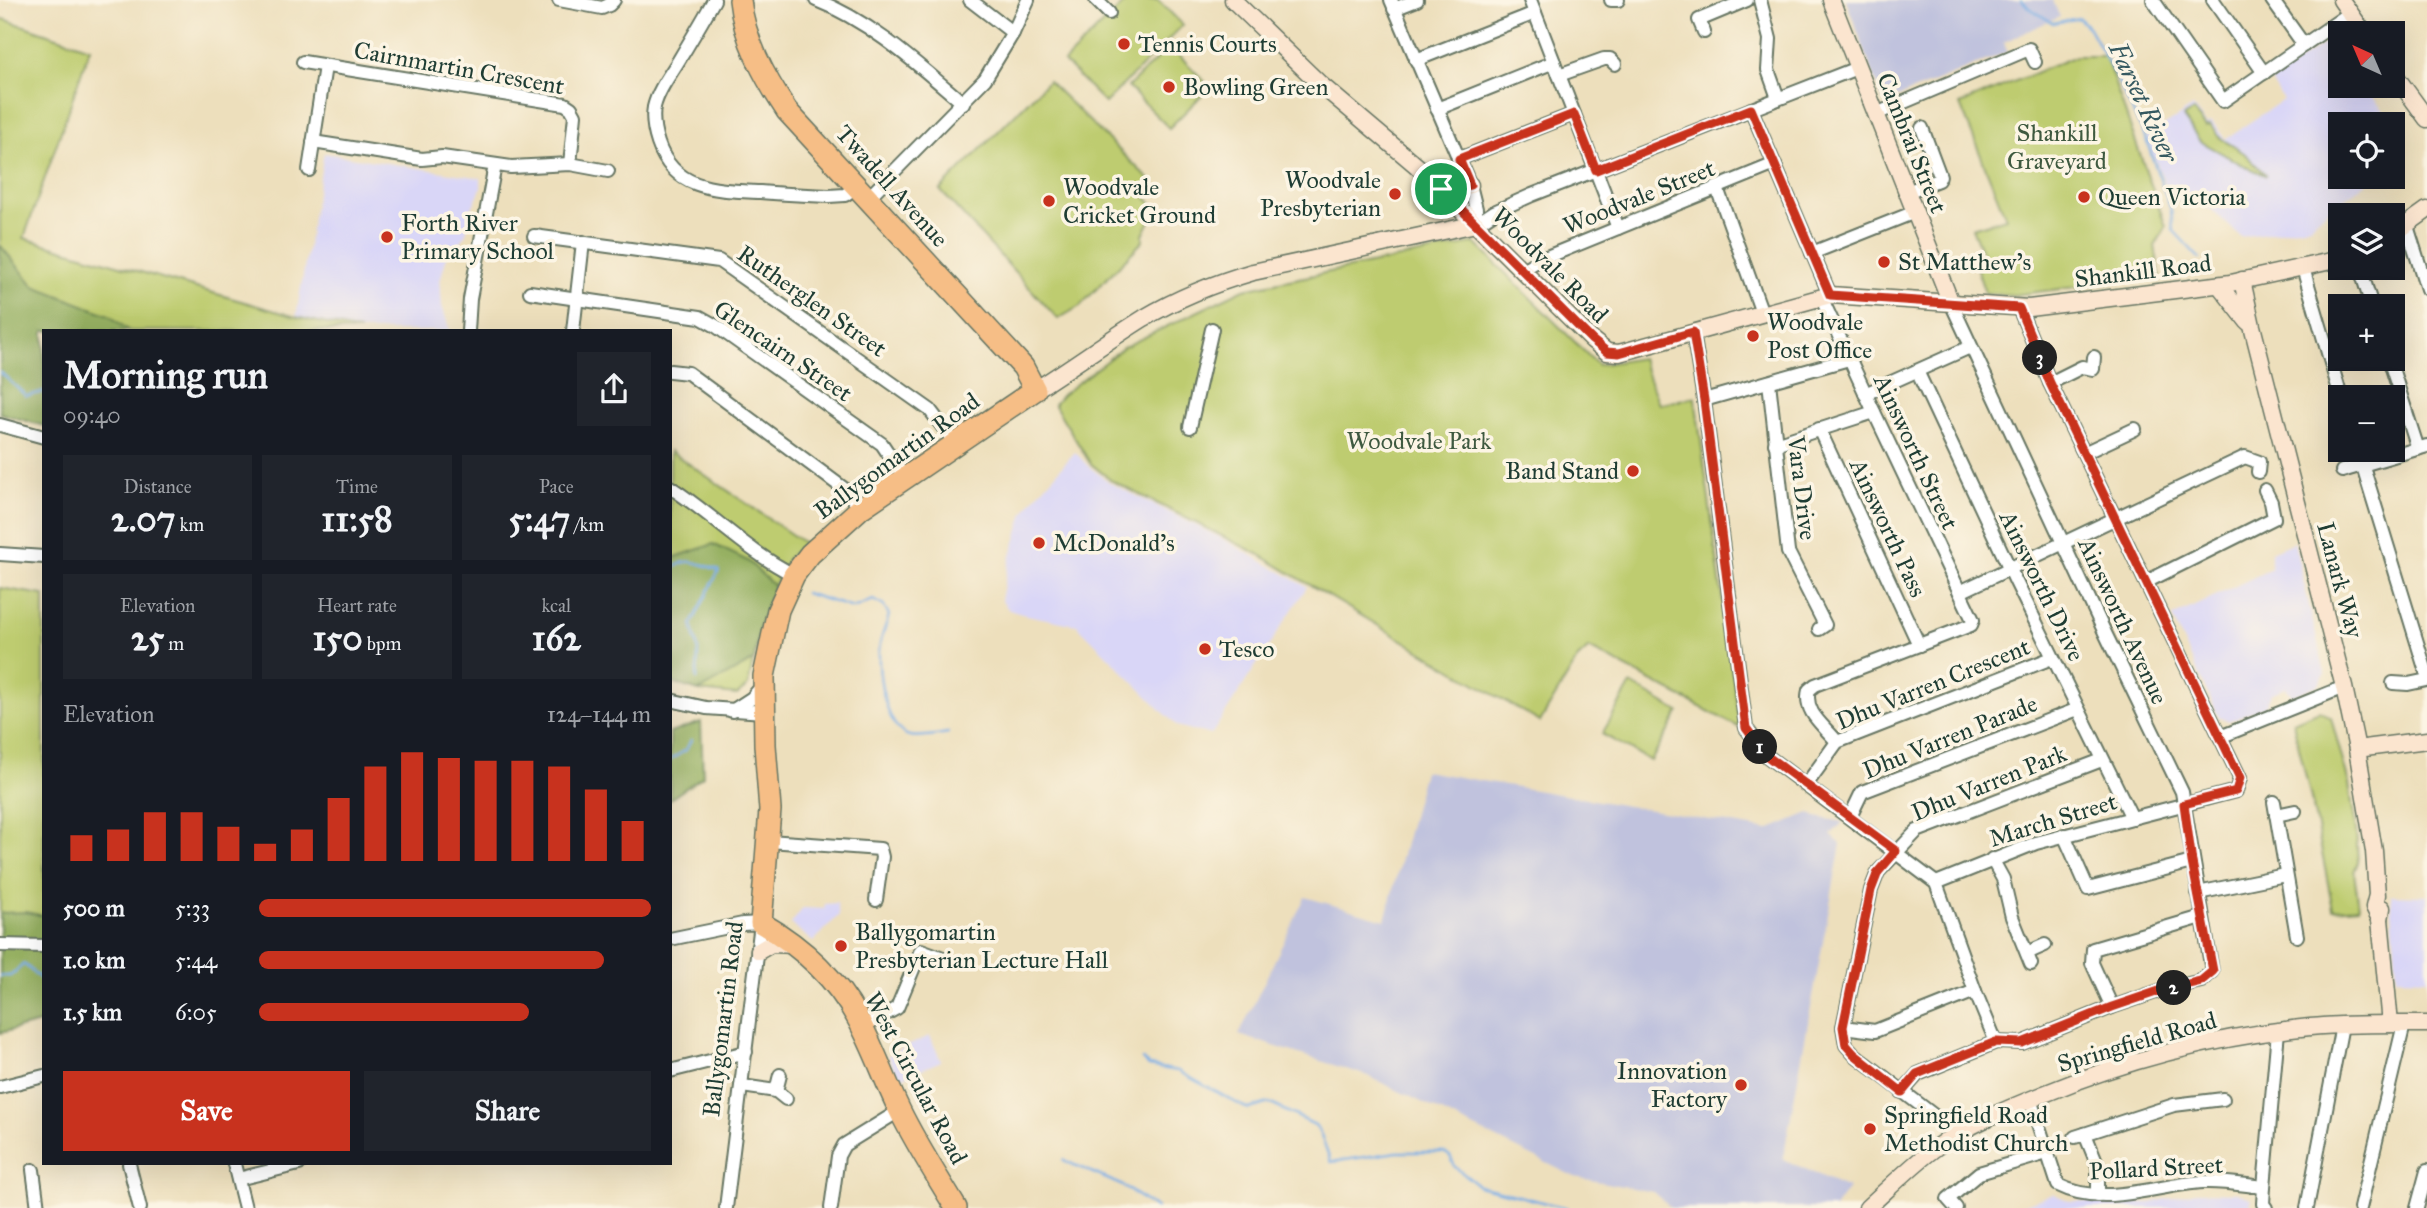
<!DOCTYPE html>
<html lang="en">
<head>
<meta charset="utf-8">
<style>
  body { margin:0; font-family:"IM FELL Great Primer",serif; background:#20242c; color:#f1f3f6; height:100vh; display:flex; flex-direction:column; font-size:26px; white-space:nowrap }
  * { box-sizing:border-box; margin:0 }
  p { font-size:23px; color:#9ea1a6 }
  .icon { flex:none; width:38px; height:38px; fill:none; stroke:currentColor; stroke-width:2; stroke-linecap:round; stroke-linejoin:round }
  .map { position:relative; flex:1; overflow:hidden }
  .panel { position:absolute; left:42px; top:329px; width:630px; height:836px; display:flex; flex-direction:column; background:#171b24; border-radius:0px; box-shadow:0 7px 28px #0002 }
  .panel>* { flex:none }
  .needle { width:46px; rotate:316deg }
  .controls { position:absolute; left:2328px; top:21px; display:grid; gap:14px }
  .controls a { display:grid; place-items:center; width:77px; height:77px; border-radius:0px; background:#171b24; box-shadow:0 7px 28px #0002; font-size:35px }
  .pin { position:absolute; display:grid; place-items:center; width:60px; height:60px; color:#fff; margin:-30px; border:4px solid #fff; border-radius:50%; box-shadow:0 2px 7px #0007 }
  .km { position:absolute; width:35px; height:35px; margin:-18px; border-radius:50%; background:#222; color:#fff; font-size:19px; line-height:35px; text-align:center }
  .round { display:grid; place-items:center; flex:none; width:74px; height:74px; border-radius:0px; background:#20242c }
  .head { display:flex; align-items:center; justify-content:space-between; height:119px; padding:0 21px }
  h1 { font-size:38px; font-weight:800; line-height:52px }
  .figures { display:grid; grid-template-columns:repeat(3,1fr); gap:10px; height:119px; padding:7px 21px }
  .figures div { display:grid; align-content:center; border-radius:0px; background:#20242c; text-align:center }
  .figures b { font-size:35px; font-weight:800 }
  .figures small { font-size:19px; font-weight:400 }
  .figures p { font-size:19px }
  .chart { height:196px; padding:14px 21px }
  .chart p { display:flex; justify-content:space-between }
  .chart svg { width:100%; height:126px; margin-top:7px; stroke:#c8321e; stroke-width:6 }
  .action { display:flex; gap:14px; margin-top:auto; padding:14px 21px }
  .action a { flex:1; height:80px; border-radius:0px; background:#c8321e; color:#fff; font-size:28px; font-weight:800; line-height:80px; text-align:center }
  .action a+a { background:#20242c; color:#f1f3f6 }
  ul { padding:0 21px; list-style:none; font-size:23px }
  li { display:grid; grid-template-columns:112px 84px 1fr; align-items:center; height:52px }
  li i { height:18px; border-radius:9px; background:#c8321e }
  .map>svg:first-child { display:block }
  .built { fill:#d9d6f7 }
  .industrial { fill:#c0c2dd }
  .green { fill:#becc6f; stroke:#6e8452; stroke-width:2 }
  .forest { fill:#96b062; stroke:#5a764b; stroke-width:2 }
  .lines { fill:none; stroke-linecap:round; stroke-linejoin:round }
  .stream { stroke:#77ace4; stroke-width:2.5 }
  .street-casing { stroke:#677664; stroke-width:16 }
  .secondary-casing { stroke:#677664; stroke-width:19 }
  .highway-casing { stroke:#677664; stroke-width:24 }
  .street { stroke:#fff; stroke-width:12 }
  .secondary { stroke:#fbe5cf; stroke-width:16 }
  .highway { stroke:#f6be86; stroke-width:21 }
  .route-casing { stroke:#fff; stroke-width:14 }
  .route { stroke:#c8321e; stroke-width:9 }
  .poi-dot { fill:#c8321e; stroke:#fcf5e5; stroke-width:2.5 }
  .labels { text-anchor:middle; stroke-width:7; stroke-linejoin:round; paint-order:stroke }
  .poi-label { font-size:24px; fill:#1f3d34; stroke:#fcf5e5; text-anchor:start }
  .street-label { font-size:24px; fill:#1f3d34; stroke:#fcf5e5 }
  .park-label { font-size:24px; fill:#3f5a40; stroke:#fcf5e5 }
  .water-label { font-size:26px; font-style:italic; fill:#355960; stroke:#fcf5e5 }
</style>
</head>
<body>
<div class="map">
<svg width="2427" height="1208" viewBox="0 0 2427 1208">
  <rect width="100%" height="100%" fill="#fcf5e5"/>
  <filter id="ink" filterUnits="userSpaceOnUse"><feTurbulence type="fractalNoise" baseFrequency=".0143" numOctaves="2"/><feDisplacementMap in="SourceGraphic" scale="14" xChannelSelector="R" yChannelSelector="G"/><feConvolveMatrix kernelMatrix="1 2 1 2 8 2 1 2 1" color-interpolation-filters="sRGB"/></filter>
  <filter id="wash" filterUnits="userSpaceOnUse"><feTurbulence type="fractalNoise" baseFrequency=".00686" numOctaves="4" result="noise"/><feDisplacementMap in="SourceGraphic" scale="28" xChannelSelector="R" yChannelSelector="G"/><feGaussianBlur stdDeviation="1.57" result="paint"/><feColorMatrix in="noise" values="0 0 0 0 0 0 0 0 0 0 0 0 0 0 0 0 0 1.4 0 .05"/><feComposite in="paint" operator="in"/></filter>
  <g filter="url(#wash)">
    <rect width="100%" height="100%" fill="#eddfbc"/>
    <g class="built">
      <polygon points="2329,40 2340,56 2340,86 2364,86 2384,111 2368,124 2340,124 2340,177 2375,177 2323,214 2310,226 2241,237 2211,209 2170,198 2147,137 2193,107 2206,124 2212,122 2225,139 2283,100 2272,83 2272,80"/>
      <polygon points="324,153 481,178 481,188 472,208 466,233 461,242 447,256 440,281 442,306 450,331 360,331 296,317"/>
      <polygon points="1075,452 1088,466 1112,484 1221,538 1307,587 1211,735 1177,726 1077,625 1022,614 1009,610 1001,600 1008,565 1024,513 1031,502"/>
      <polygon points="2294,542 2325,674 2318,685 2292,696 2286,687 2271,694 2265,706 2228,721 2219,717 2172,617 2271,569 2271,552"/>
      <polygon points="2391,895 2427,896 2427,979 2397,978"/>
      <polygon points="837,903 839,915 813,942 791,924 803,908 824,909 825,904"/>
      <polygon points="930,1036 941,1061 899,1079 888,1055"/>
      <polygon points="2196,1192 2237,1193 2251,1198 2250,1208 2015,1208 2053,1194 2070,1201 2150,1203"/>
    </g>
    <g class="industrial">
      <polygon points="1846,0 2052,0 2060,16 2004,42 2007,52 1884,103"/>
      <polygon points="1424,771 1768,830 1809,813 1816,817 1843,822 1831,835 1841,844 1783,1159 1848,1188 1834,1208 1671,1208 1653,1192 1575,1177 1368,1076 1239,1035 1305,897 1385,920"/>
    </g>
    <g class="green">
      <polygon points="1127,0 1158,0 1183,25 1105,103 1064,62"/>
      <polygon points="0,18 90,48 24,238 296,317 360,331 44,331 44,426 0,413"/>
      <polygon points="1170,46 1210,87 1169,128 1128,87"/>
      <polygon points="2076,56 2105,56 2166,227 2155,246 2160,276 2014,295 1985,293 1975,264 1985,260 1972,228 2006,218 1960,104"/>
      <polygon points="1048,81 1153,183 1143,193 1156,209 1143,235 1143,241 1080,306 1058,319 940,190"/>
      <polygon points="2193,111 2206,127 2210,125 2219,137 2244,153 2267,176 2243,165 2200,141 2183,117"/>
      <polygon points="1475,243 1598,365 1641,358 1659,404 1695,397 1740,728 1589,648 1578,658 1540,722 1258,554 1112,481 1090,463 1054,404 1062,395 1124,347 1244,289"/>
      <polygon points="670,451 804,543 788,558 774,586 761,621 748,686 737,695 699,691 670,682"/>
      <polygon points="0,588 44,595 44,1022 0,1033"/>
      <polygon points="1631,684 1679,712 1651,761 1602,734"/>
      <polygon points="2319,711 2331,718 2349,784 2356,830 2358,862 2354,872 2359,907 2333,909 2313,807 2293,722"/>
    </g>
    <g class="forest">
      <polygon points="0,245 34,286 109,315 129,331 44,331 44,426 0,413"/>
      <polygon points="713,544 748,561 774,586 761,621 754,660 699,691 670,682 670,559"/>
      <polygon points="701,722 703,776 670,799 670,733"/>
      <polygon points="26,912 44,916 44,1022 0,1033 0,913"/>
    </g>
    <g class="lines">
      <g class="stream">
        <polyline points="2022,0 2028,7 2053,23 2079,18 2089,28 2118,81 2146,139 2171,210 2173,230 2200,259"/>
        <polyline points="0,372 26,396 44,392"/>
        <path d="M670 572C686 554 698 564 719 570L692 624 698 649 697 679"/>
        <path d="M805 593 853 608 873 600 884 606 889 615C886 627 879 640 879 652 878 673 885 731 910 736 922 738 936 735 948 733"/>
        <polyline points="670,760 686,750 691,740"/>
        <polyline points="0,976 10,976 24,964 44,982"/>
        <polyline points="1142,1059 1149,1066 1178,1071 1242,1106 1249,1109 1269,1103 1315,1125 1321,1135 1331,1162 1397,1152 1443,1152 1450,1156 1455,1167 1479,1186 1567,1208"/>
        <polyline points="1063,1160 1121,1185 1156,1208"/>
      </g>
    </g>
  </g>
  <g filter="url(#ink)">
    <g class="lines">
      <defs>
        <g id="street">
          <polyline points="559,0 602,8 609,5 614,0"/>
          <path d="M714 0C703 20 691 40 679 60 670 75 658 90 654 107 652 119 654 131 658 143 674 191 718 190 760 192 783 194 806 195 829 196L845 195 857 186"/>
          <path d="M816 0C872 22 917 64 963 103"/>
          <polyline points="970,0 1013,33"/>
          <polyline points="1096,0 1109,13"/>
          <polyline points="1391,0 1470,185 1476,209 1476,224"/>
          <polyline points="1530,0 1618,228"/>
          <polyline points="1611,0 1618,0"/>
          <polyline points="1760,0 1770,39 1768,70 1778,98"/>
          <polyline points="2153,0 2223,101 2350,13"/>
          <polyline points="2213,0 2264,73"/>
          <polyline points="2272,0 2304,45"/>
          <polyline points="1394,9 1417,0"/>
          <polyline points="1704,32 1699,20 1747,0"/>
          <polyline points="1416,60 1535,13"/>
          <polyline points="303,62 565,104 571,108 575,115 570,164"/>
          <polyline points="1559,75 1604,59 1610,59 1615,64"/>
          <polyline points="1437,109 1554,62"/>
          <polyline points="1751,109 1830,295"/>
          <polyline points="1876,114 2029,49 2035,62"/>
          <polyline points="313,142 422,159 442,157 511,167 570,164 608,171"/>
          <polyline points="1459,159 1574,114"/>
          <polyline points="309,170 325,66"/>
          <polyline points="1717,188 1762,313"/>
          <polyline points="1907,192 1938,180 1940,176 1922,128"/>
          <polyline points="868,198 985,79 1013,33 1028,0"/>
          <polyline points="1476,224 1494,212 1532,195 1857,68"/>
          <polyline points="2407,226 2427,289"/>
          <polyline points="534,236 719,261 930,410 955,443"/>
          <polyline points="1812,253 1915,212"/>
          <polyline points="2303,268 2341,397"/>
          <polyline points="2360,268 2372,306"/>
          <polyline points="1521,271 1537,261 1775,164"/>
          <polyline points="530,292 700,317 716,326 882,444 904,477"/>
          <path d="M1821 297 1874 412 1973 620 1971 625 1815 685 1809 690C1803 713 1825 726 1837 742"/>
          <polyline points="468,331 470,299 495,165"/>
          <polyline points="573,331 583,242"/>
          <polyline points="1693,332 1704,400 1746,728 1767,756 1936,883 1975,991 1996,1042"/>
          <polyline points="2389,359 2418,449"/>
          <polyline points="670,371 688,373 843,488 861,508"/>
          <polyline points="1917,371 2016,582 2132,818"/>
          <polyline points="1769,382 1788,552 1825,625 1819,629"/>
          <polyline points="2050,383 2082,367 2093,369 2094,357"/>
          <polyline points="1865,394 1970,347"/>
          <polyline points="1704,400 1849,359"/>
          <polyline points="0,425 44,437"/>
          <polyline points="1190,427 1212,329"/>
          <polyline points="1819,429 1919,645"/>
          <polyline points="1775,444 1874,412"/>
          <polyline points="2358,450 2427,675"/>
          <polyline points="2084,453 2135,429"/>
          <polyline points="2342,471 2427,446"/>
          <path d="M670 487C713 515 748 552 794 575"/>
          <polyline points="0,554 44,557"/>
          <polyline points="2146,582 2274,518 2271,502 2265,490"/>
          <polyline points="1960,592 2245,457 2259,462 2258,472"/>
          <polyline points="2393,683 2408,684 2427,680"/>
          <polyline points="670,700 706,708 764,712"/>
          <polyline points="732,711 752,698 763,685"/>
          <polyline points="2220,737 2344,687"/>
          <polyline points="1806,785 1837,742 2052,658"/>
          <polyline points="2274,802 2297,936"/>
          <polyline points="2276,815 2295,811"/>
          <polyline points="1850,817 1862,792 2078,709"/>
          <polyline points="2064,835 2088,889 2192,862"/>
          <polyline points="769,841 880,849 882,857 876,900"/>
          <polyline points="1992,859 2003,879 2012,917 2031,964"/>
          <polyline points="1936,883 2036,843 2236,791 2240,778 2050,383 2019,308"/>
          <polyline points="2198,893 2285,875"/>
          <polyline points="670,939 743,924 761,923 726,1208"/>
          <polyline points="0,945 44,946"/>
          <polyline points="2027,953 2045,945"/>
          <polyline points="2112,1007 2092,963 2093,949 2202,917"/>
          <polyline points="862,1027 897,1008 921,950 943,958"/>
          <polyline points="1843,1027 1875,1031 1975,991"/>
          <polyline points="670,1071 746,1052"/>
          <polyline points="780,1075 776,1091 786,1099"/>
          <polyline points="742,1086 776,1091"/>
          <polyline points="0,1087 44,1076"/>
          <polyline points="1902,1092 1918,1074 1996,1042 2022,1043 2112,1007 2159,991 2201,981 2212,971 2182,792 2106,635 1951,303"/>
          <path d="M2030 1099 2058 1185C2103 1208 2155 1185 2203 1182 2223 1181 2244 1185 2264 1187"/>
          <polyline points="1958,1134 1854,1054 1846,1045 1843,1027 1871,890 1878,872 1917,831 2102,760"/>
          <polyline points="2085,1134 2098,1166 2098,1195"/>
          <polyline points="2075,1137 2174,1105 2223,1099"/>
          <polyline points="129,1164 140,1208"/>
          <polyline points="234,1164 245,1208"/>
          <polyline points="33,1170 38,1208"/>
          <polyline points="238,1179 299,1164"/>
          <polyline points="831,1208 838,1156 844,1145 899,1111"/>
          <polyline points="1956,1208 1948,1199 1979,1173 2047,1153"/>
          <polyline points="2266,1208 2263,1204 2264,1187 2278,1031"/>
          <polyline points="2307,1208 2342,1025"/>
          <polyline points="2360,1208 2404,1024"/>
          <polyline points="2417,1208 2427,1171"/>
        </g>
        <g id="secondary">
          <polyline points="1233,0 1320,84 1417,166 1592,340 1607,352 1619,353 1634,349 1830,295 2029,308 2231,283 2340,259"/>
          <polyline points="1831,0 1951,303"/>
          <polyline points="2341,0 2364,33"/>
          <polyline points="2392,71 2427,119"/>
          <polyline points="1441,189 1452,190 1470,185"/>
          <polyline points="2392,235 2427,210"/>
          <polyline points="2242,280 2252,326 2344,687 2357,749 2374,851 2377,895 2374,907 2380,919"/>
          <polyline points="2219,285 2248,322"/>
          <path d="M1035 390C1072 367 1107 341 1144 318 1178 298 1215 283 1253 272L1476 224"/>
          <polyline points="2357,749 2427,740"/>
          <polyline points="2382,908 2380,919 2390,1024"/>
          <polyline points="759,951 771,944 795,945"/>
          <path d="M1867 1208C1889 1188 1911 1166 1935 1148 1967 1125 2007 1109 2044 1094 2129 1059 2219 1036 2310 1027 2349 1023 2388 1024 2427 1024"/>
        </g>
        <path id="highway" d="M740 0C744 40 765 78 787 111L1023 367 1035 390 861 508 810 554 794 575 778 610 764 676 765 745 770 810 761 923C801 946 836 978 858 1019 874 1048 885 1081 900 1111 916 1144 937 1176 956 1208"/>
      </defs>
      <use href="#street" class="street-casing"/>
      <use href="#secondary" class="secondary-casing"/>
      <use href="#highway" class="highway-casing"/>
      <use href="#street" class="street"/>
      <use href="#secondary" class="secondary"/>
      <use href="#highway" class="highway"/>
    </g>
  </g>
  <g class="lines" filter="url(#ink)">
    <defs>
      <polygon id="route" points="1751,109 1830,295 2019,308 2050,383 2240,778 2236,791 2184,804 2192,862 2213,971 2201,981 2159,991 2112,1007 2022,1043 1996,1042 1917,1074 1902,1092 1854,1054 1846,1045 1843,1027 1871,890 1878,872 1896,851 1767,756 1746,728 1704,400 1693,332 1619,353 1607,352 1592,340 1441,189 1452,190 1470,185 1459,159 1574,114 1596,170"/>
    </defs>
    <use href="#route" class="route-casing"/>
    <use href="#route" class="route"/>
  </g>
  <g class="poi-dot">
    <circle cx="1124" cy="44" r="7"/>
    <circle cx="1169" cy="87" r="7"/>
    <circle cx="1395" cy="194" r="7"/>
    <circle cx="2084" cy="197" r="7"/>
    <circle cx="1049" cy="201" r="7"/>
    <circle cx="387" cy="237" r="7"/>
    <circle cx="1884" cy="262" r="7"/>
    <circle cx="1753" cy="336" r="7"/>
    <circle cx="1633" cy="471" r="7"/>
    <circle cx="1039" cy="543" r="7"/>
    <circle cx="1205" cy="649" r="7"/>
    <circle cx="841" cy="946" r="7"/>
    <circle cx="1741" cy="1085" r="7"/>
    <circle cx="1870" cy="1129" r="7"/>
  </g>
  <g class="labels">
    <g class="poi-label">
      <text x="1138" y="52">Tennis Courts</text>
      <text x="1183" y="95">Bowling Green</text>
      <text x="1381" y="188" text-anchor="end">Woodvale<tspan x="1381" dy="28">Presbyterian</tspan></text>
      <text x="1063" y="195">Woodvale<tspan x="1063" dy="28">Cricket Ground</tspan></text>
      <text x="2098" y="205">Queen Victoria</text>
      <text x="401" y="231">Forth River<tspan x="401" dy="28">Primary School</tspan></text>
      <text x="1898" y="270">St Matthew’s</text>
      <text x="1767" y="330">Woodvale<tspan x="1767" dy="28">Post Office</tspan></text>
      <text x="1619" y="479" text-anchor="end">Band Stand</text>
      <text x="1053" y="551">McDonald's</text>
      <text x="1219" y="657">Tesco</text>
      <text x="855" y="940">Ballygomartin<tspan x="855" dy="28">Presbyterian Lecture Hall</tspan></text>
      <text x="1727" y="1079" text-anchor="end">Innovation<tspan x="1727" dy="28">Factory</tspan></text>
      <text x="1884" y="1123">Springfield Road<tspan x="1884" dy="28">Methodist Church</tspan></text>
    </g>
    <g class="street-label">
      <text transform="translate(459 68) rotate(10)" y="8">Cairnmartin Crescent</text>
      <text transform="translate(1912 143) rotate(68)" y="8">Cambrai Street</text>
      <text transform="translate(892 186) rotate(48)" y="8">Twadell Avenue</text>
      <text transform="translate(1639 197) rotate(-22)" y="8">Woodvale Street</text>
      <text transform="translate(1550 265) rotate(45)" y="8">Woodvale Road</text>
      <text transform="translate(2143 271) rotate(-7)" y="8">Shankill Road</text>
      <text transform="translate(812 301) rotate(35)" y="8">Rutherglen Street</text>
      <text transform="translate(783 351) rotate(34)" y="8">Glencairn Street</text>
      <text transform="translate(1916 452) rotate(65)" y="8">Ainsworth Street</text>
      <text transform="translate(897 456) rotate(-36)" y="8">Ballygomartin Road</text>
      <text transform="translate(1802 488) rotate(83)" y="8">Vara Drive</text>
      <text transform="translate(1888 528) rotate(65)" y="8">Ainsworth Pass</text>
      <text transform="translate(2340 580) rotate(75)" y="8">Lanark Way</text>
      <text transform="translate(2042 586) rotate(64)" y="8">Ainsworth Drive</text>
      <text transform="translate(2123 621) rotate(65)" y="8">Ainsworth Avenue</text>
      <text transform="translate(1933 684) rotate(-22)" y="8">Dhu Varren Crescent</text>
      <text transform="translate(1950 737) rotate(-22)" y="8">Dhu Varren Parade</text>
      <text transform="translate(1989 783) rotate(-22)" y="8">Dhu Varren Park</text>
      <text transform="translate(2053 820) rotate(-17)" y="8">March Street</text>
      <text transform="translate(723 1019) rotate(-83)" y="8">Ballygomartin Road</text>
      <text transform="translate(2137 1042) rotate(-16)" y="8">Springfield Road</text>
      <text transform="translate(916 1078) rotate(62)" y="8">West Circular Road</text>
      <text transform="translate(2156 1168) rotate(-3)" y="8">Pollard Street</text>
    </g>
    <g class="park-label">
      <text x="2057" y="141">Shankill<tspan x="2057" dy="28">Graveyard</tspan></text>
      <text x="1419" y="449">Woodvale Park</text>
    </g>
    <g class="water-label">
      <text transform="translate(2144 102) rotate(65)" y="9">Farset River</text>
    </g>
  </g>
</svg>
<div class="controls">
<a><svg class="needle" viewBox="-14 -14 28 28"><path d="M0-13l5 13h-10z" fill="#e53935"/><path d="M0 13l5-13h-10z" fill="#9ea1a6"/></svg></a>
<a><svg class="icon" aria-label="locate" viewBox="0 0 24 24"><circle cx="12" cy="12" r="6"/><path d="M12 2v4M12 18v4M2 12h4M18 12h4"/></svg></a>
<a><svg class="icon" aria-label="layers" viewBox="0 0 24 24"><path d="M12 4l9 5-9 5-9-5zM3 14l9 5 9-5"/></svg></a>
<a>+</a>
<a>−</a>
</div>
<div class="pin" style="left:1441px;top:189px;background:#1e9e55"><svg class="icon" aria-label="arrive" viewBox="0 0 24 24"><path d="M6 21V4h12l-3 4 3 4H6"/></svg></div>
<b class="km" style="left:1760px;top:747px">1</b>
<b class="km" style="left:2174px;top:988px">2</b>
<b class="km" style="left:2040px;top:358px">3</b>
<section class="panel">
<div class="head"><div><h1>Morning run</h1><p>09:40</p></div><a class="round"><svg class="icon" aria-label="share" viewBox="0 0 24 24"><path d="M12 15V3M7 8l5-5 5 5M5 13v7h14v-7"/></svg></a></div>
<div class="figures">
<div><p>Distance</p><b>2.07<small> km</small></b></div>
<div><p>Time</p><b>11:58</b></div>
<div><p>Pace</p><b>5:47<small> /km</small></b></div>
</div>
<div class="figures">
<div><p>Elevation</p><b>25<small> m</small></b></div>
<div><p>Heart rate</p><b>150<small> bpm</small></b></div>
<div><p>kcal</p><b>162</b></div>
</div>
<div class="chart"><p><span>Elevation</span>124–144 m</p>
<svg viewBox="0 0 160 44" preserveAspectRatio="none"><path d="M5 44V35M15 44V33M25 44V27M35 44V27M45 44V32M55 44V38M65 44V33M75 44V22M85 44V11M95 44V6M105 44V8M115 44V9M125 44V9M135 44V11M145 44V19M155 44V30"/></svg>
</div>
<ul>
<li><b>500 m</b>5:33<i style="width:100%"></i></li>
<li><b>1.0 km</b>5:44<i style="width:88%"></i></li>
<li><b>1.5 km</b>6:05<i style="width:69%"></i></li>
</ul>
<div class="action"><a>Save</a><a>Share</a></div>
</section>
</div>
</body>
</html>
